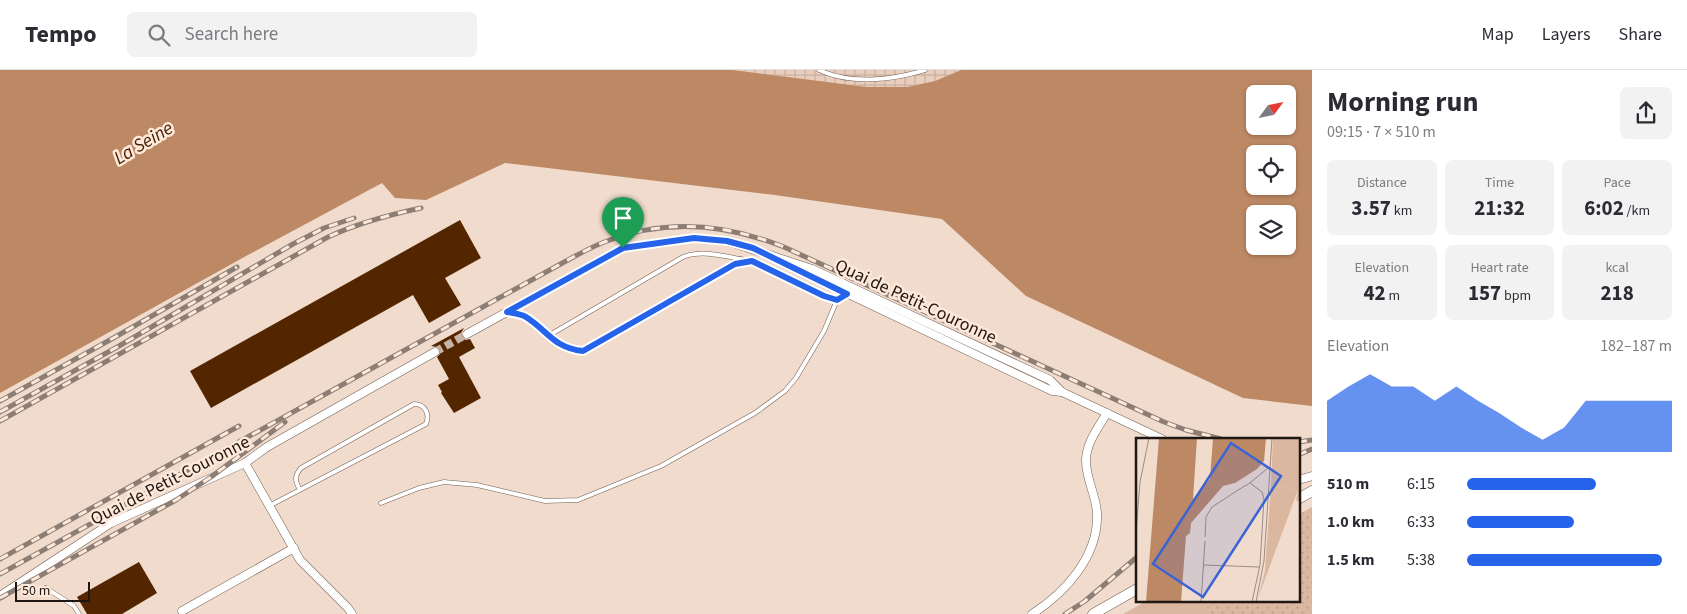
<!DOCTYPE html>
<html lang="en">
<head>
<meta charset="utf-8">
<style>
  body { margin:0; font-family:"Source Sans 3",sans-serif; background:#f2f2f3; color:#2b2b33; height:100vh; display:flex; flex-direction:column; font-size:19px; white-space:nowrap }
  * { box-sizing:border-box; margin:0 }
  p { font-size:16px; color:#7c7c81 }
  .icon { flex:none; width:28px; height:28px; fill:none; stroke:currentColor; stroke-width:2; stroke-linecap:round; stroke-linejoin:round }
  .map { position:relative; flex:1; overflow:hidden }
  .details { display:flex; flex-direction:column; background:#fff; width:375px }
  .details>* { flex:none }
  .needle { width:32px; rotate:57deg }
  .controls { position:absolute; left:1246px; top:15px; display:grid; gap:10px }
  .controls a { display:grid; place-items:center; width:50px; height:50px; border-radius:8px; background:#fff; box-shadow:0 1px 4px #0004; font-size:25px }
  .scale { position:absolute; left:15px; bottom:12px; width:75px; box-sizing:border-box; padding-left:5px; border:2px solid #1e1712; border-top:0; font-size:14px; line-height:18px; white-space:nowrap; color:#1e1712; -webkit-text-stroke:4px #fde8da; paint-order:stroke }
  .pin { position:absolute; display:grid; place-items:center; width:42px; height:42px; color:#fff; margin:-51px -21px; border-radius:50% 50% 50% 0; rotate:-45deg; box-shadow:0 0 5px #0007 }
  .pin .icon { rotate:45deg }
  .round { display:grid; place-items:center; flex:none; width:52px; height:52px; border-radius:8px; background:#f2f2f3 }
  .head { display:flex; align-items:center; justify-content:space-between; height:85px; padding:0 15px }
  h1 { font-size:28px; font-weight:700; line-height:38px }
  .metrics { display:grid; grid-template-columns:repeat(3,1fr); gap:8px; height:85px; padding:5px 15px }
  .metrics div { display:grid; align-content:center; border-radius:8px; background:#f2f2f3; text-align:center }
  .metrics b { font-size:21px; font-weight:700 }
  .metrics small { font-size:14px; font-weight:400 }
  .metrics p { font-size:14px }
  .chart { height:140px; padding:10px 15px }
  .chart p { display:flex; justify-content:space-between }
  .chart svg { width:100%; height:90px; margin-top:5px; fill:#2563eb; opacity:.7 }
  ul { padding:0 15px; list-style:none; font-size:16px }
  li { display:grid; grid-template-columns:80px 60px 1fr; align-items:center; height:38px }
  li i { height:12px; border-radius:6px; background:#2563eb }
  header { display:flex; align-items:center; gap:30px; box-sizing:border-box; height:70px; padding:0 25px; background:#fff; border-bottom:1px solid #e1e1e2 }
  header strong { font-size:24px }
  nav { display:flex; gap:28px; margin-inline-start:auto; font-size:18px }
  .search { width:350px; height:45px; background:#f2f2f3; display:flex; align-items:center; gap:12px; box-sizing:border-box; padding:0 18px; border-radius:8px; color:#7c7c81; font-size:19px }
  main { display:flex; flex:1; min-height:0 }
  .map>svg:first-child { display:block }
  .industrial { fill:url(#industrial-grid) }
  .grass { fill:url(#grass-dots) }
  .green { fill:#dcb79f }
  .water { fill:#bd8864; fill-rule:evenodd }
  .building { fill:#532600 }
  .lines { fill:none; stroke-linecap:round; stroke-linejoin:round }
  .minor-tunnel { stroke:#c6b4a8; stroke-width:8; stroke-dasharray:8 4; stroke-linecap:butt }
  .service-casing { stroke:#715f53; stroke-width:5 }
  .minor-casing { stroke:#715f53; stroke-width:9 }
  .tertiary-casing { stroke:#715f53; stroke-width:11 }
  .service { stroke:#fff; stroke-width:4 }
  .minor { stroke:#fff; stroke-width:8 }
  .tertiary { stroke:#fff; stroke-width:10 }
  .rail-casing { stroke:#8c7e74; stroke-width:5 }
  .rail { stroke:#fde8da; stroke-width:3; stroke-dasharray:9; stroke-linecap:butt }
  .route-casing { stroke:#fff; stroke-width:10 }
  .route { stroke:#2563eb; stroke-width:6 }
  .labels { text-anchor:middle; stroke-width:5; stroke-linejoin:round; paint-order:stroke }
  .street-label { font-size:18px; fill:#1e1712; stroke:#fde8da }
  .water-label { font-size:19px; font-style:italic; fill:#421f02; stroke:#fde8da }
  .inset-road { fill:none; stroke:#9c8d82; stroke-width:1 }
  .view { fill:#3a64d5; fill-opacity:0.15; stroke:#3a64d5; stroke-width:2.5 }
  .inset-edge { fill:none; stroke:#1e1712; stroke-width:2.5 }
</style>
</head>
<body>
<header>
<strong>Tempo</strong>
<div class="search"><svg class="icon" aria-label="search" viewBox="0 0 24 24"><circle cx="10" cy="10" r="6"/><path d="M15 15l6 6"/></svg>Search here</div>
<nav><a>Map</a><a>Layers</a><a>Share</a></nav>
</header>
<main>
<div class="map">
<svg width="1312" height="544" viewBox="0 0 1312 544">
  <defs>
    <pattern id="industrial-grid" width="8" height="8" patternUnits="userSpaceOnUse" patternTransform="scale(1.25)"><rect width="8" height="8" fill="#eacebd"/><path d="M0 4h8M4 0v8" fill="none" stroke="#c8b0a1"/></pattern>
    <pattern id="grass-dots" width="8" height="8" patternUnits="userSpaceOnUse" patternTransform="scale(1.25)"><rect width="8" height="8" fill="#dcb79f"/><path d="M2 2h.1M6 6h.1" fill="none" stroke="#bc9d88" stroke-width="1.8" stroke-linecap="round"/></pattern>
  </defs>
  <rect width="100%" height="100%" fill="#f0dbcd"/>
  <polygon class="industrial" points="733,0 961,0 935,11 907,17 867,17"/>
  <polygon class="grass" points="1312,437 1312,544 1210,544 1204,530 1298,530 1298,445"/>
  <polygon class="green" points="1148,530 1204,530 1210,544 1123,544"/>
  <path class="water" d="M0 0H733L867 17H907L935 11 961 0H1312V336L1243 328 1026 226 942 149 775 125 505 93 426 130 395 128 382 113 246 186 0 323ZM1255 24H1288V56H1255ZM1255 84H1288V116H1255ZM1255 144H1288V176H1255Z"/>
  <g class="building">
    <polygon points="460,150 481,188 445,208 461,235 429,253 413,225 211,338 190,301"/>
    <polygon points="464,258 461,263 462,267 466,270 470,269 475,278 459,287 481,328 454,343 441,323 442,322 438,315 449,309 437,287 440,284 440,280 437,277 431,276"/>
    <polygon points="139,492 157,523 122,544 87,544 77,527"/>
  </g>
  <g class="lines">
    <polyline class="minor-tunnel" points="435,282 467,264"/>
    <defs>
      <g id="service">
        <path d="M819 0C851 15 892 10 925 0"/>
        <path d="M509 242C514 243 520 244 525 246 549 259 552 278 583 281L735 194 752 191 824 226 837 230 847 224"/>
        <path d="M548 266 683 187C704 179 726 187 747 190"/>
        <polyline points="381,433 419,418 444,412 477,415 545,431 578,430 661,396 755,343 785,321 796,308 824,261 837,230"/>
        <path d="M269 436 426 354C430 344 425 334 414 334L301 398C294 406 295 411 300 420"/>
        <polyline points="46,518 74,536 79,544"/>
      </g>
      <g id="minor">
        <polyline points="781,192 1052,321 1062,322"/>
        <polyline points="467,264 623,178 694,168 727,171 812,199 1050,310 1062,322 1162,369"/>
        <polyline points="245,393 300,490 348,538 352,544"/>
        <polyline points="1298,410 1312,406"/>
        <polyline points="0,526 111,453 245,393 267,377 435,282"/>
        <polyline points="182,541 294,478"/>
        <path d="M1032 544C1065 523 1099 486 1097 443 1096 425 1086 409 1086 391 1086 373 1098 358 1107 343"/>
      </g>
      <g id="tertiary">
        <polyline points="1298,429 1312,421"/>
        <polyline points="1093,544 1137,519"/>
      </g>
    </defs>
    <use href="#service" class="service-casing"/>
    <use href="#minor" class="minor-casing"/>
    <use href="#tertiary" class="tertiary-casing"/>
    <use href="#service" class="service"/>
    <use href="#minor" class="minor"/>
    <use href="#tertiary" class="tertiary"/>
    <defs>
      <g id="rail">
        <polyline points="0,331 117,266 237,197"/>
        <polyline points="0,342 119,276 293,174 324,158 354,148"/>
        <path d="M0 351 328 167C358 153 388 145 421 138"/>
        <polyline points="1298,372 1312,370"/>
        <polyline points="1298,385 1312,379"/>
        <polyline points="0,489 239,356"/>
        <path d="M0 504 566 191C579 184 593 176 607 171 667 148 726 154 784 177L1164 352 1186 360 1221 369"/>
        <polyline points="0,528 176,430 211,407 285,352"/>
        <polyline points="1065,544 1085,531 1137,487"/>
      </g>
    </defs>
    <use href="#rail" class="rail-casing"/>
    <use href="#rail" class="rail"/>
  </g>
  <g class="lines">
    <defs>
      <path id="route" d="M694 168 727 171 753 178 847 224 837 230 824 226 752 191 735 194 583 281C554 278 548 261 526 247 521 244 513 243 507 242L623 178Z"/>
    </defs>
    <use href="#route" class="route-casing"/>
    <use href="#route" class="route"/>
  </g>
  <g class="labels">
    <g class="street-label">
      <text transform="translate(916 231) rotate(25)" y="6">Quai de Petit-Couronne</text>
      <text transform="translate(170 410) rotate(-27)" y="6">Quai de Petit-Couronne</text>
    </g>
    <g class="water-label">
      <text transform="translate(143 72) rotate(-31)" y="7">La Seine</text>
    </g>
  </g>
  <g transform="translate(1136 368)">
    <rect width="164" height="164" fill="#f0dbcd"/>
    <path d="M137 0H164V63H160L162 52 135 47Z" fill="#dcb79f"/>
    <path d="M135 47 162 52 122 160 129 133Z" fill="#dcb79f"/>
    <path d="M23 0H61L57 61 74 41 77 0H130L128 23 121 31 99 45 87 48 55 85 54 95 50 98 45 164H10Z" fill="#bd8864"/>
    <path class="inset-road" d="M114 45 126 54 128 61 124 127 116 164M110 48 132 30M0 94 4 44 13 0M69 99 70 79 76 69 110 47M68 127 123 129M65 164 69 103M120 164 128 123 136 0"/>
    <path class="view" d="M95 5 145 38 67 159 17 126Z"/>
    <rect width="164" height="164" class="inset-edge"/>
  </g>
</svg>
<div class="controls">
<a><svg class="needle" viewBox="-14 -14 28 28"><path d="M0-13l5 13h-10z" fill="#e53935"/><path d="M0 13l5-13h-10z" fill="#7c7c81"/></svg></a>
<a><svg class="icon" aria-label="locate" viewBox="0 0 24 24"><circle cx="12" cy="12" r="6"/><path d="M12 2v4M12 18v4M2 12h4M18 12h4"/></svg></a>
<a><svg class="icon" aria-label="layers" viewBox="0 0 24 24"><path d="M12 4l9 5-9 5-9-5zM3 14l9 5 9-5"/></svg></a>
</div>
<div class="scale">50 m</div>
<div class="pin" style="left:623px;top:178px;background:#1e9e55"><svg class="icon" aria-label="arrive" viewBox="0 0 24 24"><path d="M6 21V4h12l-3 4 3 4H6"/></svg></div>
</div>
<section class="details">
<div class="head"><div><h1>Morning run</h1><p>09:15 · 7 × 510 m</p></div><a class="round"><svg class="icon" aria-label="share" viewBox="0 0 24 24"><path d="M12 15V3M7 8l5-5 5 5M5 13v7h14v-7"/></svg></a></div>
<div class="metrics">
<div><p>Distance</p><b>3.57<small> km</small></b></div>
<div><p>Time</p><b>21:32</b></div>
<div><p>Pace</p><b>6:02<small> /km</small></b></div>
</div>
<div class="metrics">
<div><p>Elevation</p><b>42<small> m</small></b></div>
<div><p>Heart rate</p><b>157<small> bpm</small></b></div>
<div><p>kcal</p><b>218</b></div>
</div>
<div class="chart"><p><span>Elevation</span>182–187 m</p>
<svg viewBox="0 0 160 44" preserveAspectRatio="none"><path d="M0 44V19L10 12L20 6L30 12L40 12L50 19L60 12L70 19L80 25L90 32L100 38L110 32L120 19L130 19L140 19L150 19L160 19V44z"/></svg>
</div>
<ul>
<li><b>510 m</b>6:15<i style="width:63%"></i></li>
<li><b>1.0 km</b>6:33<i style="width:52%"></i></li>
<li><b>1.5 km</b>5:38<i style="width:95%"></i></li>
</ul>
</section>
</main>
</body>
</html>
